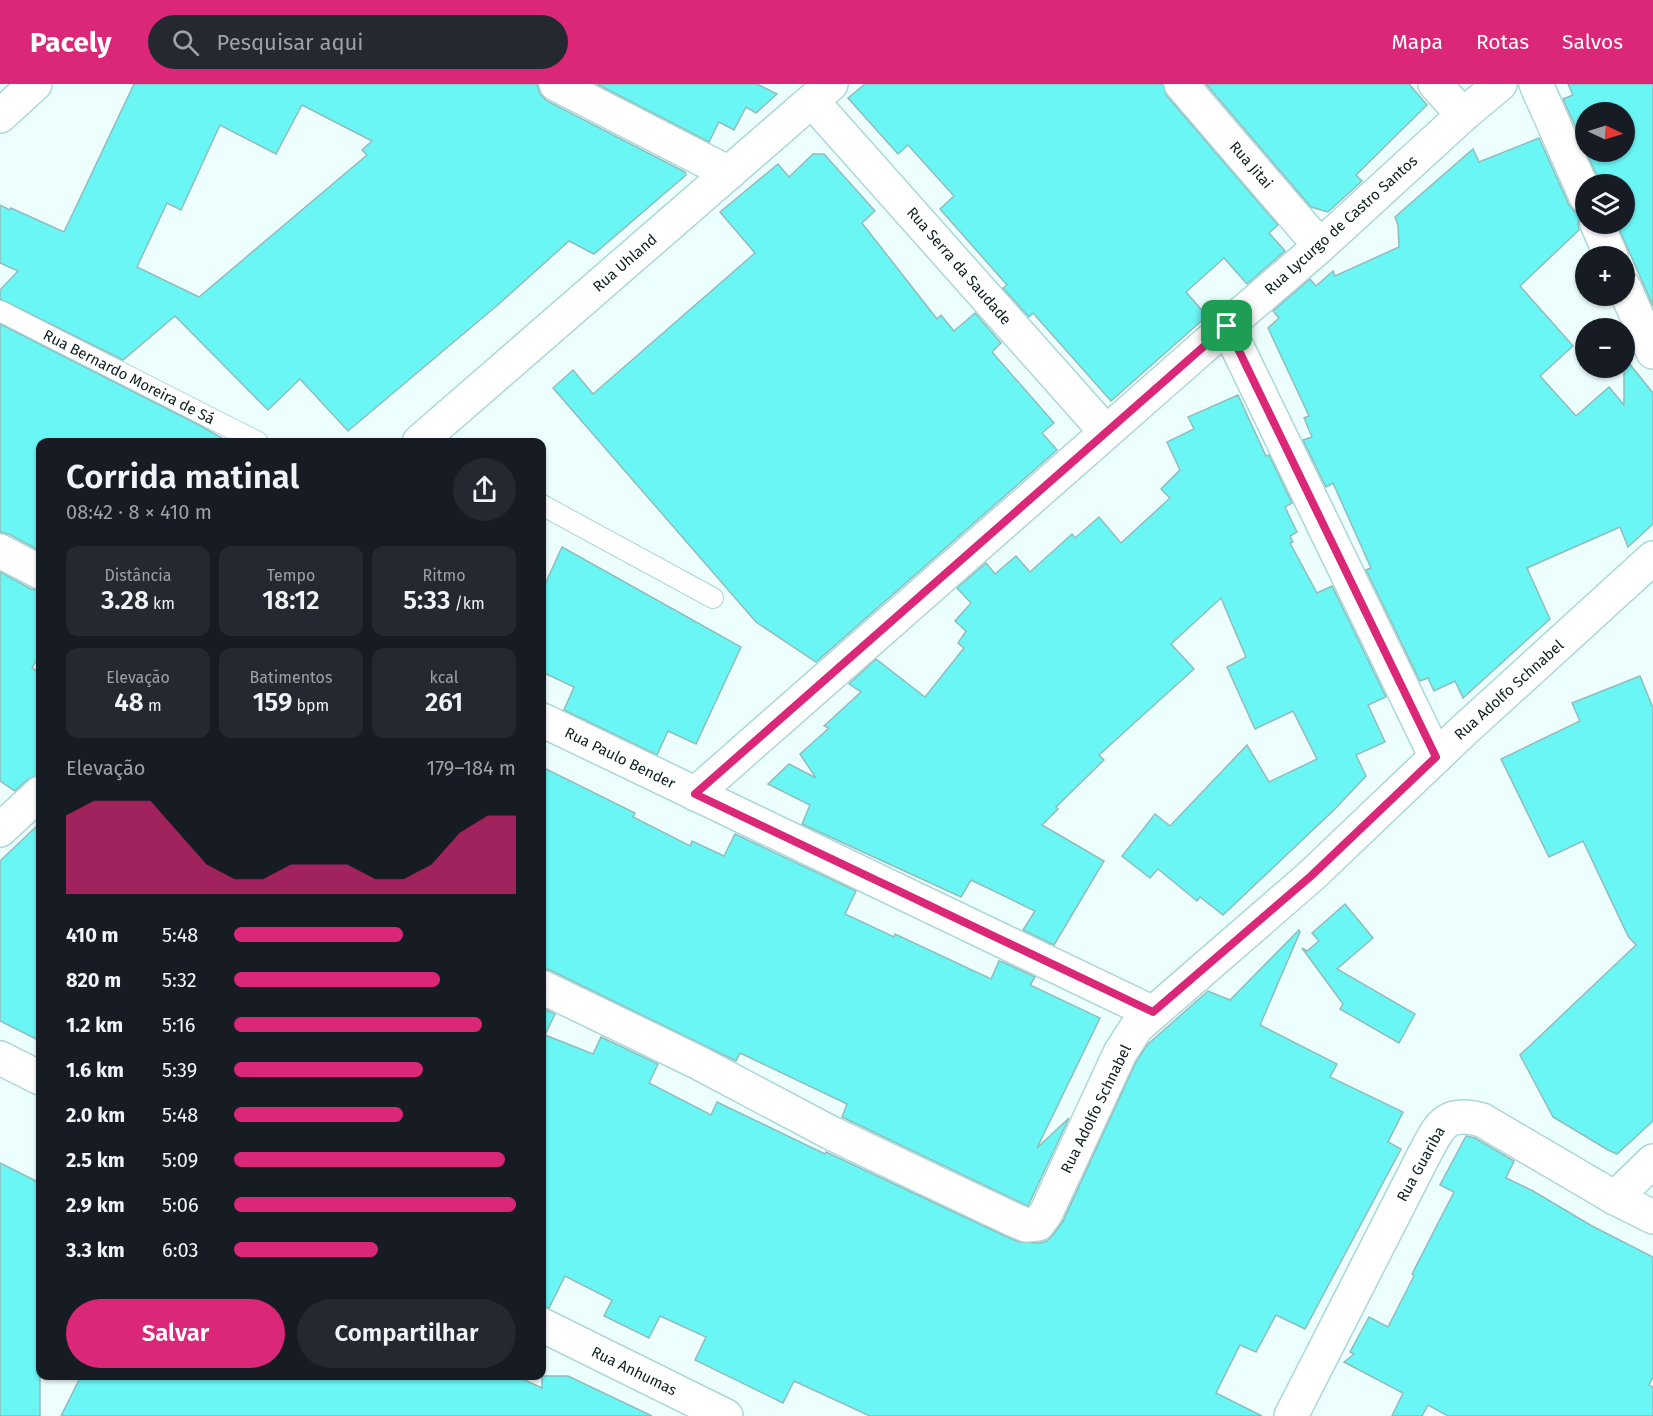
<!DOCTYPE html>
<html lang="pt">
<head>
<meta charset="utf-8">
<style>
  body { margin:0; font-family:"Fira Sans",sans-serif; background:#242831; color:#f1f3f6; height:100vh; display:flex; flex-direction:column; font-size:22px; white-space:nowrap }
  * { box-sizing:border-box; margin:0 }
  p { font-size:20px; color:#9ea1a6 }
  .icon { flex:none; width:33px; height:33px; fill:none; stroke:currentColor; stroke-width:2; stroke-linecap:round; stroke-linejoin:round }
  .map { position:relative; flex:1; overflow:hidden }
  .sheet { position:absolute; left:36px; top:354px; width:510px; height:942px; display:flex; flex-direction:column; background:#171b24; border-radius:12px; box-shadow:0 2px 4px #0004 }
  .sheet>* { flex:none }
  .needle { width:39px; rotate:94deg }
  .tools { position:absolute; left:1575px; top:18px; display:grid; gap:12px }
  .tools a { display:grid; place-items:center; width:60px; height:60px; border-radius:50%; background:#171b24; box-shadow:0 2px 4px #0004; font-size:30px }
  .pin { position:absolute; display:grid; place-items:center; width:51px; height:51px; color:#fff; margin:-26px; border-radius:12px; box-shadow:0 3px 9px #0006 }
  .round { display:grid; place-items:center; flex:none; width:63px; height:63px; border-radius:32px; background:#242831 }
  .summary { display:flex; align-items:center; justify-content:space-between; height:102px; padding:0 30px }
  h1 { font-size:33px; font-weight:600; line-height:45px }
  .figures { display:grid; grid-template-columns:repeat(3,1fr); gap:9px; height:102px; padding:6px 30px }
  .figures div { display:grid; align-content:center; border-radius:12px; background:#242831; text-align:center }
  .figures b { font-size:26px; font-weight:600 }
  .figures small { font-size:16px; font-weight:400 }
  .figures p { font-size:16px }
  .chart { height:168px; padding:12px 30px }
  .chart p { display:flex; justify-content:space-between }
  .chart svg { width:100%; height:108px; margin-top:6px; fill:#db2777; opacity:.7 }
  .primary-button { display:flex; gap:12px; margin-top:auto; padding:12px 30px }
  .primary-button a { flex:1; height:69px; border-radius:36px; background:#db2777; color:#fff; font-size:24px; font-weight:600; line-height:69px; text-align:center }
  .primary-button a+a { background:#242831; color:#f1f3f6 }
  ul { padding:0 30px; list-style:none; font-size:20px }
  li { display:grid; grid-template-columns:96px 72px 1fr; align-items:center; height:45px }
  li i { height:15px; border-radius:8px; background:#db2777 }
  header { display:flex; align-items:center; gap:36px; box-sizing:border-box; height:84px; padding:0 30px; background:#db2777; color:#fff }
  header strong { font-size:28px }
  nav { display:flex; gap:33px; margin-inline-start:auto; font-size:21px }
  .search { width:420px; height:54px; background:#242831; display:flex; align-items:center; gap:15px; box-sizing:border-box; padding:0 21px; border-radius:33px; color:#9ea1a6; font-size:22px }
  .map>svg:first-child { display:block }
  .building { fill:#6bf6f6; stroke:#91bcbc; stroke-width:1.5; fill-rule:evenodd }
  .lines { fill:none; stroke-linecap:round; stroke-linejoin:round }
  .lane-casing { stroke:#abd7d7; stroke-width:22 }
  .street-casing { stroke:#abd7d7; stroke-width:36 }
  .secondary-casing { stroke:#abd7d7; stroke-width:36 }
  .lane { stroke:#fff; stroke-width:20 }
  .street { stroke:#fff; stroke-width:33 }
  .secondary { stroke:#fff; stroke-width:33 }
  .route-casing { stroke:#fff; stroke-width:12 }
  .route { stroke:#db2777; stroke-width:8 }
  .labels { text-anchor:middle; stroke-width:4.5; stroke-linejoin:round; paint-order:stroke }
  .street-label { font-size:15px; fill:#0e201f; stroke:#fff }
</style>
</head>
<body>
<header>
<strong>Pacely</strong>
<div class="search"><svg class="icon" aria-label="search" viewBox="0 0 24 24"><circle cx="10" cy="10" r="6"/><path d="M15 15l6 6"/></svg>Pesquisar aqui</div>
<nav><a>Mapa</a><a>Rotas</a><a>Salvos</a></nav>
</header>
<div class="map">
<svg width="1653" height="1332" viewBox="0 0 1653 1332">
  <rect width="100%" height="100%" fill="#edfefe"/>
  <g class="building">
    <path d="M134 0H537L540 10 547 17 685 88 686 91 594 170 569 157 500 219 348 347 300 295 268 326 175 232 123 276 0 215V206L18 187 0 179V121L10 126 11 124 64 148ZM302 21 372 57 362 66 367 71 199 213 137 183 167 119 181 126 220 41 276 70Z"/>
    <polygon points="597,0 757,0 777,10 756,29 746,23 734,46 719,38 709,58"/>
    <polygon points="865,0 1163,0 1167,12 1278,141 1269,149 1285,167 1247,200 1224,174 1186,208 1207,232 1111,317 1033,229 1029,233 1003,204 1007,201 940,125 954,112 908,61 898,70 848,14"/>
    <polygon points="1206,0 1409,0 1427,21 1356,91 1362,97 1328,128 1311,123"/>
    <polygon points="1568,0 1653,0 1653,222 1617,140 1624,140 1624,100 1601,100 1586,68 1624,68 1624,28 1586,28 1586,66 1563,15 1573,11"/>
    <polygon points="1539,54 1569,121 1575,128 1581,131 1578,139 1579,146 1520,202 1573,262 1540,292 1576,332 1609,303 1624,321 1624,273 1653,309 1653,440 1628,463 1620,443 1527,484 1550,535 1463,614 1455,597 1434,607 1428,594 1420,597 1366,486 1371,484 1333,399 1326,403 1303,356 1312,353 1304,334 1309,332 1268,244 1279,234 1273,227 1310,195 1316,202 1333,187 1335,192 1399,163 1398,141 1395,133 1473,65 1479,78"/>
    <polygon points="813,70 824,70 875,127 862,139 937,235 941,231 954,247 975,229 1001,259 992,268 1054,339 1042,349 1057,366 816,578 756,538 553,304 573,286 593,310 755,169 720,128 778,80 789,93"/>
    <polygon points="0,240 199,341 229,358 40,358 40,467 9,450 0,448"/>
    <polygon points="1238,311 1266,372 1269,371 1292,419 1285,423 1297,448 1290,452 1293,458 1290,459 1317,509 1332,502 1386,613 1368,621 1385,658 1356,671 1366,692 1334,726 1223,831 1200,813 1197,817 1158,785 1150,794 1122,772 1155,730 1170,742 1247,661 1269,698 1317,675 1293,627 1255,645 1227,583 1246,573 1221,514 1171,560 1194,585 1099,671 1104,676 1056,723 1058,725 1042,741 1104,777 1054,861 1023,846 1035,827 971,796 961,813 802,740 810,721 768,700 789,680 816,694 800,670 829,644 824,642 861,608 849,600 876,575 925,613 964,564 958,559 966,547 955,537 971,519 957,504 986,479 995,490 1016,472 1030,488 1072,450 1075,454 1099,433 1121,459 1170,414 1161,405 1180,386 1167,358 1194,345 1188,333"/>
    <polygon points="562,463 741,563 696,660 668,647 657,671 564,626 574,603 542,588 542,507"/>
    <polygon points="0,488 31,505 40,507 40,570 32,584 40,589 40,691 28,695 15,707 0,697"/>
    <polygon points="1640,592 1653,624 1653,1037 1617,1070 1608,1066 1553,1033 1520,971 1636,861 1628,852 1583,757 1549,773 1501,675 1580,637 1572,619"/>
    <polygon points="542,683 635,729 633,733 690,762 692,757 724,772 735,750 856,807 845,830 894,853 895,850 991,895 999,877 1005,879 1035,893 1030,901 1100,934 1037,1064 1069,1034 1028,1122 842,1033 847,1020 740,969 736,977 550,886 542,884"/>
    <polygon points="40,739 40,957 0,937 0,777"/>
    <polygon points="1345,820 1373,854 1337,885 1415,930 1399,959 1340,925 1343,920 1302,864 1307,867 1319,857 1312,849"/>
    <polygon points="1299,846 1300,848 1260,941 1337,980 1330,993 1403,1028 1388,1058 1401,1065 1305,1245 1276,1231 1256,1268 1240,1261 1216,1309 1262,1332 870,1332 794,1297 783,1319 695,1276 706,1253 660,1232 649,1254 604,1232 612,1216 565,1192 549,1224 542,1222 542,924 555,930 545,951 593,970 601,953 658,980 649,999 711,1031 717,1018 825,1070 826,1068 1005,1152 1019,1158 1040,1159 1047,1157 1053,1151 1063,1137 1136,978 1147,961 1208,907 1230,916"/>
    <polygon points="1466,1052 1475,1054 1514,1077 1506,1094 1533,1107 1592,1142 1653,1173 1653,1293 1649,1301 1653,1303 1653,1332 1448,1332 1428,1321 1422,1332 1392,1332 1403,1309 1344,1278 1354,1270 1350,1268 1369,1233 1388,1243 1414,1192 1412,1190 1454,1108 1440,1101"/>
    <polygon points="0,1079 40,1099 40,1332 0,1332"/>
    <polygon points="81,1292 516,1292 542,1304 542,1292 568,1292 652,1332 61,1332"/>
  </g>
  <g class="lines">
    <defs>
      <g id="lane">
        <polyline points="0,227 258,358"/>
        <polyline points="542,421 713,514"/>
      </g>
      <g id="street">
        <polyline points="556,0 729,89"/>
        <polyline points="1181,0 1320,162"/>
        <polyline points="1435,0 1463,31"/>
        <polyline points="1536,0 1586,113"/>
        <polyline points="812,17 1106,348"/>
        <polyline points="0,32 35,0"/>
        <polyline points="1597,140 1611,172"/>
        <polyline points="1624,203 1653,268"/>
        <polyline points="1227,242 1436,673"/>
        <polyline points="0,467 40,488"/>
        <polyline points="542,636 1153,929"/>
        <polyline points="695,710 1227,242 1320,162 1463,31 1500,0"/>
        <polyline points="542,903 697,978 831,1049 1012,1135 1026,1141 1038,1140 1046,1129 1120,969 1136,944 1153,929 1311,792 1461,649 1653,474"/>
        <polyline points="0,974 40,994"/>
        <polyline points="1615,1114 1653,1077"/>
        <polyline points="542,1241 726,1332"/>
        <path d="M1291 1332 1424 1071C1440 1041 1445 1026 1482 1036L1615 1114 1653 1133"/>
      </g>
      <g id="secondary">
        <polyline points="419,358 831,0"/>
        <polyline points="0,746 40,709"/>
      </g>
    </defs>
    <use href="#lane" class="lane-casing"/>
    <use href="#street" class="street-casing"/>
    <use href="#secondary" class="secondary-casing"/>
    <use href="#lane" class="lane"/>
    <use href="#street" class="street"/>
    <use href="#secondary" class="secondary"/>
  </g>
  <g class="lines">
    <defs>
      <polygon id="route" points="1227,242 1436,673 1311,792 1153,928 695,710"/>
    </defs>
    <use href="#route" class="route-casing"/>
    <use href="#route" class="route"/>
  </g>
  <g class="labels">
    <g class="street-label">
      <text transform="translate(1251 81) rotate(49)" y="5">Rua Jitai</text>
      <text transform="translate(1341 141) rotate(-42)" y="5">Rua Lycurgo de Castro Santos</text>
      <text transform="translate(625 179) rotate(-41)" y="5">Rua Uhland</text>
      <text transform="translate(959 182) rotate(49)" y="5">Rua Serra da Saudade</text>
      <text transform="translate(129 293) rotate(27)" y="5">Rua Bernardo Moreira de Sá</text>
      <text transform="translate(1509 606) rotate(-42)" y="5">Rua Adolfo Schnabel</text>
      <text transform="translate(620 674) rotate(26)" y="5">Rua Paulo Bender</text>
      <text transform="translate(1096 1025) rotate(-64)" y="5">Rua Adolfo Schnabel</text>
      <text transform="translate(1421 1080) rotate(-61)" y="5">Rua Guariba</text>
      <text transform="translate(634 1287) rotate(26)" y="5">Rua Anhumas</text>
    </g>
  </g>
</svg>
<div class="tools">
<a><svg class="needle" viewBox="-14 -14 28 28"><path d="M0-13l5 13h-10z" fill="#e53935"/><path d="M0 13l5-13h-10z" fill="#9ea1a6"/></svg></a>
<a><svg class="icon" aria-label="layers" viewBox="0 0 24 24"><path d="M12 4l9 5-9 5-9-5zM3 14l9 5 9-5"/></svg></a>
<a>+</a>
<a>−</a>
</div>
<div class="pin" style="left:1227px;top:242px;background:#1e9e55"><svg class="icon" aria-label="arrive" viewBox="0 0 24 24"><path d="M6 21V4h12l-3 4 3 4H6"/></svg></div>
<section class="sheet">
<div class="summary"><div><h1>Corrida matinal</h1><p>08:42 · 8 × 410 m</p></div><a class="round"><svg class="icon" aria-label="share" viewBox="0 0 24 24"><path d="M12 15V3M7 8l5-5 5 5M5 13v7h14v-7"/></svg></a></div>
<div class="figures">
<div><p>Distância</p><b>3.28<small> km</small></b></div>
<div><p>Tempo</p><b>18:12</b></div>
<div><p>Ritmo</p><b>5:33<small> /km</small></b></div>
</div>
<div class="figures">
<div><p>Elevação</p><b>48<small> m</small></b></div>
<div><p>Batimentos</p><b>159<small> bpm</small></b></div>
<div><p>kcal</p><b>261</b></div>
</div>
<div class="chart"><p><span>Elevação</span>179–184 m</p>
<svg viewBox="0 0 160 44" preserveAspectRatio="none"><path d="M0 44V12L10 6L20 6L30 6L40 19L50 32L60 38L70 38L80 32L90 32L100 32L110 38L120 38L130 32L140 19L150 12L160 12V44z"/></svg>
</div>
<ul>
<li><b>410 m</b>5:48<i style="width:60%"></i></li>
<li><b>820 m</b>5:32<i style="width:73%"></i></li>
<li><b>1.2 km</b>5:16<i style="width:88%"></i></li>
<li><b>1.6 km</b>5:39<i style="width:67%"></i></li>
<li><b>2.0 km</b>5:48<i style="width:60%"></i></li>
<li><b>2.5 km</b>5:09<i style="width:96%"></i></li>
<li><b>2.9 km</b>5:06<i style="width:100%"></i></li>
<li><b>3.3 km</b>6:03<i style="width:51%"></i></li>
</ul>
<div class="primary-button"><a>Salvar</a><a>Compartilhar</a></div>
</section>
</div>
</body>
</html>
